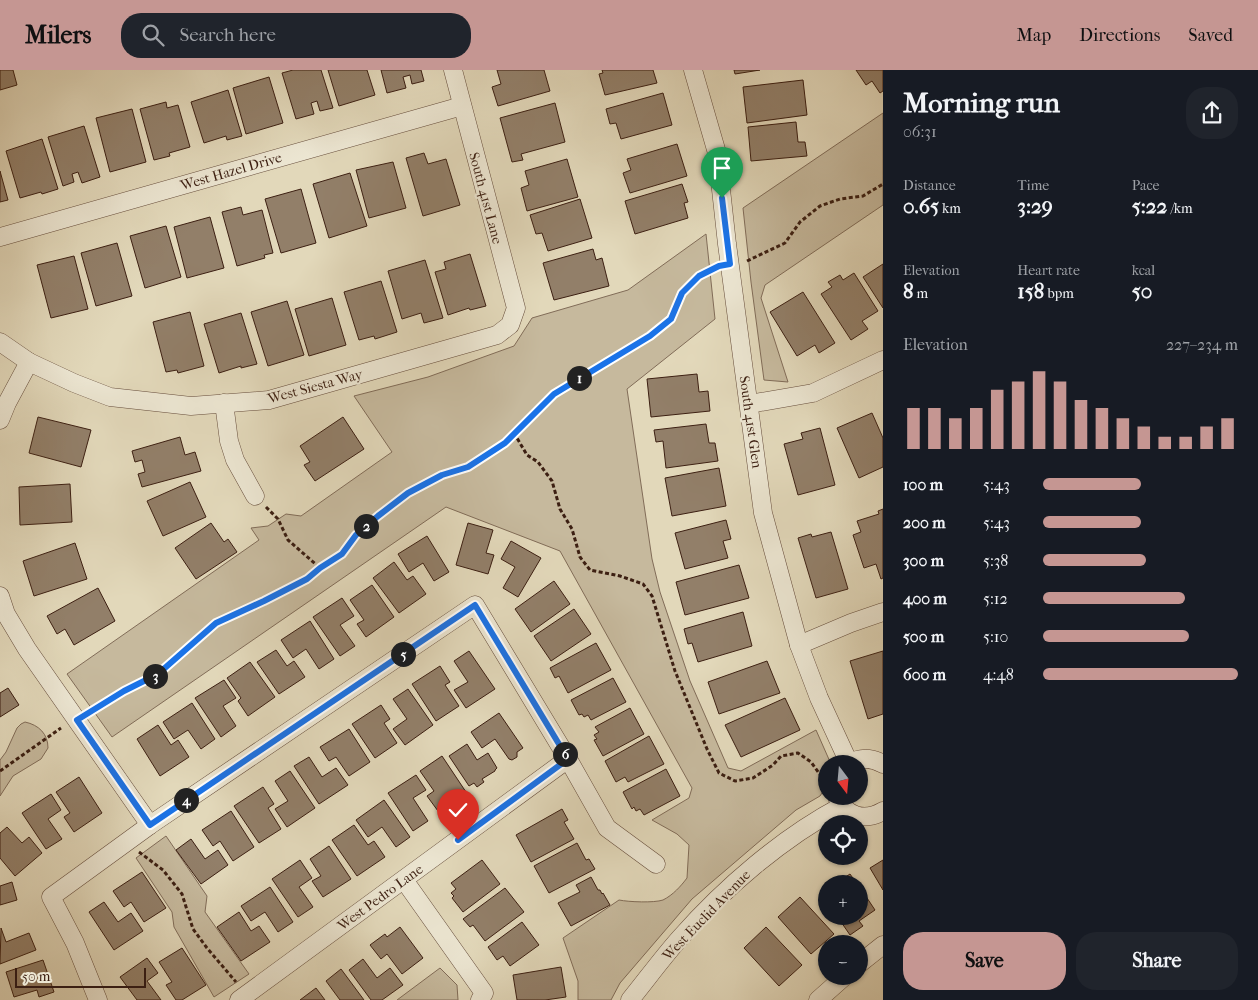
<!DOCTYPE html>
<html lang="en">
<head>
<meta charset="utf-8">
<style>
  body { margin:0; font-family:"IM FELL French Canon",serif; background:#20242c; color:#f1f3f6; height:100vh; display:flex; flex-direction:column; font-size:19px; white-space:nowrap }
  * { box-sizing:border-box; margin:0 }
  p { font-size:16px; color:#9ea1a6 }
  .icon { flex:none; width:28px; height:28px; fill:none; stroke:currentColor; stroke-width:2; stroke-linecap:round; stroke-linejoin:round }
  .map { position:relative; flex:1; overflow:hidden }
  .sheet { display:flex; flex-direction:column; background:#171b24; width:375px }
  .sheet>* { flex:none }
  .needle { width:32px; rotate:164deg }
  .buttons { position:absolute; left:818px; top:685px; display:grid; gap:10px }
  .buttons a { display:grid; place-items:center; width:50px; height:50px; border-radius:50%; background:#171b24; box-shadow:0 1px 4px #0004; font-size:25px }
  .scale { position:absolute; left:15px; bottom:12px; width:131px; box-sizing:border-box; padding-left:5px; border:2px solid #3c1f12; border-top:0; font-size:14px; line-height:18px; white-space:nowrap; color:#3c1f12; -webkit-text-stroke:4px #ece6d2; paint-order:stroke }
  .pin { position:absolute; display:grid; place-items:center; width:42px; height:42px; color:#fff; margin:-51px -21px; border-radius:50% 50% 50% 0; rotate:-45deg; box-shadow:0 0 5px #0007 }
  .pin .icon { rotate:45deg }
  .km { position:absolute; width:25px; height:25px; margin:-12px; border-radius:50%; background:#222; color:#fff; font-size:14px; line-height:25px; text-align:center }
  .round { display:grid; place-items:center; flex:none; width:52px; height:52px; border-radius:20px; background:#20242c }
  .summary { display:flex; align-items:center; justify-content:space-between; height:85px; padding:0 20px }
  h1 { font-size:28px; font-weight:800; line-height:38px }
  .figures { display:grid; grid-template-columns:repeat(3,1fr); gap:8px; height:85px; padding:5px 20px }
  .figures div { display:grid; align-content:center }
  .figures b { font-size:21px; font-weight:800 }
  .figures small { font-size:14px; font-weight:400 }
  .figures p { font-size:14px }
  .chart { height:140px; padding:10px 20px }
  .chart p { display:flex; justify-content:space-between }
  .chart svg { width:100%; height:90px; margin-top:5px; stroke:#c59692; stroke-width:6 }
  .button { display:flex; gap:10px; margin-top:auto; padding:10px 20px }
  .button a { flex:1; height:58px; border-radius:20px; background:#c59692; color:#111; font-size:20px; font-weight:800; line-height:58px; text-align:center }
  .button a+a { background:#20242c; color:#f1f3f6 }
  ul { padding:0 20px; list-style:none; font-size:16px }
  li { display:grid; grid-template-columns:80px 60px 1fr; align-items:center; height:38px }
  li i { height:12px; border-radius:6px; background:#c59692 }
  header { display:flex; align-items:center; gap:30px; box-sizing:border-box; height:70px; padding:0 25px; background:#c59692; color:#111 }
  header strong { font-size:24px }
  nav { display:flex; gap:28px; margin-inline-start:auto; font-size:18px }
  .search { width:350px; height:45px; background:#20242c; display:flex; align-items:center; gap:12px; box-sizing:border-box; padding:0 18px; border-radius:20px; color:#9ea1a6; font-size:19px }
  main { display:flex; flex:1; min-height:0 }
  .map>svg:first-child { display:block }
  .green { fill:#c6b99d; stroke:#816c58 }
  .building { fill:#927f69; stroke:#3c1f12 }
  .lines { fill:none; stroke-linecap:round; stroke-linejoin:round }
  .minor-casing { stroke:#664d3c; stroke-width:19 }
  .path { stroke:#3c1f12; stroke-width:3; stroke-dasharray:4 2.5; stroke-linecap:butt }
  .minor { stroke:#ece6d2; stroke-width:18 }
  .route-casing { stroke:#fff; stroke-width:10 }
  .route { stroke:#1a73e8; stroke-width:6 }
  .labels { text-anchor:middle; stroke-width:4.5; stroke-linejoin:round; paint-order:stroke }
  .street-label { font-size:14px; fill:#3c1f12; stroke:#ece6d2 }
</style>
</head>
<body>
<header>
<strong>Milers</strong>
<div class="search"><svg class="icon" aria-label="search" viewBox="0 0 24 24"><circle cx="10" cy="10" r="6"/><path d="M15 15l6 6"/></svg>Search here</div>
<nav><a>Map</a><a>Directions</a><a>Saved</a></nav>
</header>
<main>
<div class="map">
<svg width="883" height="930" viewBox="0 0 883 930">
  <rect width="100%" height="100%" fill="#e2d8ba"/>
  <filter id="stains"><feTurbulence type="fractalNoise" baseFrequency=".004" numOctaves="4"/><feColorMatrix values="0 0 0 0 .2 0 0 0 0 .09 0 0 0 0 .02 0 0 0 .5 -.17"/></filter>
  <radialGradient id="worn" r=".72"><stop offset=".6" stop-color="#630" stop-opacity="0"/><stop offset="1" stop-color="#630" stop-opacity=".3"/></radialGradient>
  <g class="green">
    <polygon points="883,43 883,135 765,215 761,228 788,312 764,310 751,212 743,138"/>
    <path d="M706 164 715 249 627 319 652 489 660 522 690 611 728 698 741 701 816 660 831 694H826V717L820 726 796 740 692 829 620 913 611 930H578V911L563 868 619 830C629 832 654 833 663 830 673 825 681 816 687 808L689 775 677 764 652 750 689 728 692 718 560 481 446 437 112 667 67 604 259 470 251 458 268 456 286 444 301 446 392 382 354 326 428 307 514 276 532 248 628 220Z"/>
    <path d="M25 652C39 655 48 664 48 678L41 689 13 706 0 726V690L6 682 17 658 21 654Z"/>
    <polygon points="166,766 207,826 205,842 249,904 214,927 174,857 172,842 136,788"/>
    <polygon points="440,898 457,915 458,930 397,930"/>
  </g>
  <g class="building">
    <polygon points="0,0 13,0 17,15 0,20"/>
    <polygon points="293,0 321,0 333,38 320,41 317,31 311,33 314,44 296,49 282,3"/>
    <polygon points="328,0 367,0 375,25 339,36"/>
    <polygon points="381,0 421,0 424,11 412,14 410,5 403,7 406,18 387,23"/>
    <polygon points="497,0 544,0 550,21 498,36 492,17 501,14"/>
    <polygon points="602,0 653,0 657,13 605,25 599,4 603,3"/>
    <polygon points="734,0 760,0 735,4"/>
    <polygon points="856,0 883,0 883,21 880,23 872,11 866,15"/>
    <polygon points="269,7 283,53 246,64 233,18"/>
    <polygon points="803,10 807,45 747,53 743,17"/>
    <polygon points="228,20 242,66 227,70 226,66 204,73 191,32"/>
    <polygon points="663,23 672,55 621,69 616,53 610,54 606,39"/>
    <polygon points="166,32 167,38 178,35 190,77 169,83 170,86 154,90 140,39"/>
    <polygon points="555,33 565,72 521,84 523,90 512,92 500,48"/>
    <polygon points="132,39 146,92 110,102 96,48"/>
    <polygon points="796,52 798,72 805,72 807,86 751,91 748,57"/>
    <polygon points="84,56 100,107 82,113 78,102 72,104 74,112 63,116 48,67"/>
    <polygon points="42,69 58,119 42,124 41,122 20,128 6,81"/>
    <polygon points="677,74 687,106 630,123 623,103 631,100 627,89"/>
    <polygon points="424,83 428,94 446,89 460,135 423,146 406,88"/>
    <polygon points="567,89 578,127 527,141 521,118 529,115 525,101"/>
    <polygon points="393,92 406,138 369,148 356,100"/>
    <polygon points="0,101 8,130 0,132"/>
    <polygon points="350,103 367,156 329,168 313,114"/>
    <polygon points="682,114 688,132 684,133 688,148 635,164 625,131"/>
    <polygon points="301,119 316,173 281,183 265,129"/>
    <polygon points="580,129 592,168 548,181 542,163 536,164 530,145"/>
    <polygon points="241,137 243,145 262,140 273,183 264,185 265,188 237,196 222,142"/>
    <polygon points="210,147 224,198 187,208 174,157"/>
    <polygon points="166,156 181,207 145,218 130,166"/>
    <polygon points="117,173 132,226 96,236 81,183"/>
    <polygon points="593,179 596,190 602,188 609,216 554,230 543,193"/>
    <polygon points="470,184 486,236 470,240 469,238 448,245 435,202 446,199 444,192"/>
    <polygon points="74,186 88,239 51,248 37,195"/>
    <polygon points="425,190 443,248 424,253 421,243 402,249 388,201"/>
    <polygon points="883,194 883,238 863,207"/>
    <polygon points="854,203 878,241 862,251 868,259 851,270 821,224 832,217 828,212 840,205 843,210"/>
    <polygon points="381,211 397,262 375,269 374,266 359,270 344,222"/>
    <polygon points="803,222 835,273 819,283 815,275 797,286 770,242"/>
    <polygon points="332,228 346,275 309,286 295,239"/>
    <polygon points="287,231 304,285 268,296 251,242"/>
    <polygon points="190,242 204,296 178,303 177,300 166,302 153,252"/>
    <polygon points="241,243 257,294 241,298 241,296 219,303 204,254"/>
    <polygon points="697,304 699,322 708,321 710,341 651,347 647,309"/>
    <polygon points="872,343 883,368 883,397 859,408 837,358"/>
    <polygon points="38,347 91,360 81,397 29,383"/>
    <polygon points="343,347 364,379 315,411 304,395 310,392 300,376"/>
    <polygon points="706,354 709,373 715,373 718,391 666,398 663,371 656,372 654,360"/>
    <polygon points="820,358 835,415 798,425 784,374 803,369 801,363"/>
    <polygon points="180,367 185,385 195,382 201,401 142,417 138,404 145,402 142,390 135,392 132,381"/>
    <polygon points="719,398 726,436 672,446 665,408"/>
    <polygon points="190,412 206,447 163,466 147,431"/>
    <polygon points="70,414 72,452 20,455 19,417"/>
    <polygon points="883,439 883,508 881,509 876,494 864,498 853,465 861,462 857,451 879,444 878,441"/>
    <polygon points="726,450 731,469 723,471 728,488 685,499 675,463"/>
    <polygon points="211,453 224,472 228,469 237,482 196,509 175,478"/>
    <polygon points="468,453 493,460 486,483 494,485 488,504 456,495"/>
    <polygon points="831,462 848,519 816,528 798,468 811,464 812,467"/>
    <polygon points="427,466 449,502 434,511 423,493 409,502 398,484"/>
    <polygon points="511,471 541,488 518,527 503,518 515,497 501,489"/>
    <polygon points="75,473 87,509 34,526 23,491"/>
    <polygon points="394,492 407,510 413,506 426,524 399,543 373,508"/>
    <polygon points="739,495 749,528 685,545 676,512"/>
    <polygon points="554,511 570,534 531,562 515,539"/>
    <polygon points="372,515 394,547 366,567 357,554 364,550 350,530"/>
    <polygon points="98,518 115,551 74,575 65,559 57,564 47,546"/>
    <polygon points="342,528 354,546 340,555 355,576 340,586 313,547"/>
    <polygon points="574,539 591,564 551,591 534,566"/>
    <polygon points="743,542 752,576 698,592 692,573 688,574 684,559"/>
    <polygon points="310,551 334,589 319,599 306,579 293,588 281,570"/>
    <polygon points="596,573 611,600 568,623 559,606 555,608 550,598"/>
    <polygon points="276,580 287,596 294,591 305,607 279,624 257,592"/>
    <polygon points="469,581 495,619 466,638 454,620 468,612 454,591"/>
    <polygon points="883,581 883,644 868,649 850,591"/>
    <polygon points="767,591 780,623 719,644 708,612"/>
    <polygon points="250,592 275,627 248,646 238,631 241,628 227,608"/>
    <polygon points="440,596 450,612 445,615 459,636 436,651 412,614"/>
    <polygon points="613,608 626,632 591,650 588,645 584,647 582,644 579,645 571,630"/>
    <polygon points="224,610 236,628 223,636 236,656 221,667 195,628"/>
    <polygon points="8,618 19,635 0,647 0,623"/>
    <polygon points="408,619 433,655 405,675 393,659 407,649 393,629"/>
    <polygon points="785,628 800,660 741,687 725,655"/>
    <polygon points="192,633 215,669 201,679 188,660 174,669 163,652"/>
    <polygon points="381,635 390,649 384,653 397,673 375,688 352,654"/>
    <polygon points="630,638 644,664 603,686 594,670 597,669 594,665 599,662 595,657"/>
    <polygon points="499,643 523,678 517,682 517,687 512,690 509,689 495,669 482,678 471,662"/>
    <polygon points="158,655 171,675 178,670 189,687 160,706 137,669"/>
    <polygon points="349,659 370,692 349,706 336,687 329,691 320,677"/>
    <polygon points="649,666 664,694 628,712 625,707 616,712 605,691"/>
    <polygon points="467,674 477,690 488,683 497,698 495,700 495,701 482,709 484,712 477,717 474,713 469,716 449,686"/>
    <polygon points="442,686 466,722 438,741 427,726 434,721 420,701"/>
    <polygon points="309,687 322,707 336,698 348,715 319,734 294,696"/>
    <polygon points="666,699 680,726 644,745 640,739 636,741 634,737 632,739 623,722"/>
    <polygon points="290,701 315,738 287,757 275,739 288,731 275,711"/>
    <polygon points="416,705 426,720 413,728 428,751 413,761 388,723"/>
    <polygon points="79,707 102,743 74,762 64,747 70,743 56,722"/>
    <polygon points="263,717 274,734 268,738 281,759 259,773 234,736"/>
    <polygon points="51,724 61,740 48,749 62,769 46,779 22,743"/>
    <polygon points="384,730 410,767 396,777 382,757 368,767 356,750"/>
    <polygon points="562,739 568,750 564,752 574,769 531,792 516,765"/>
    <polygon points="231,741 254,777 233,791 220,771 213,776 202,760"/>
    <polygon points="354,755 368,775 374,771 385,787 357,806 332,770"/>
    <polygon points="7,757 22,773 29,767 42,783 15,806 0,788 0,763"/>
    <polygon points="191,769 205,789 218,780 228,795 201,814 176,780"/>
    <polygon points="577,773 586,790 589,789 595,799 549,823 534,796"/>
    <polygon points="329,776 351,809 323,827 312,811 321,806 310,789"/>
    <polygon points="300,790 312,808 299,817 313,837 298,847 272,809"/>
    <polygon points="482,790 500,814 463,842 452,828 454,826 451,823 456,819 451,813"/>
    <polygon points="883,790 883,820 870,798"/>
    <polygon points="142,802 166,838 144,852 131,832 124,837 113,821"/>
    <polygon points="850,804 857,814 835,814"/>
    <polygon points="591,807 598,820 600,820 602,824 603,823 610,835 571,856 558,833 580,822 576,815"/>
    <polygon points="12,812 17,830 0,835 0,816"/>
    <polygon points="859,816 875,840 859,851 863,856 850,865 837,846 859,846"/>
    <polygon points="270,817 293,852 278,862 265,842 251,851 241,836"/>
    <polygon points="505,818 524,842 485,871 473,855 470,857 463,849"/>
    <polygon points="800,827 834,864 811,884 778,847"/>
    <polygon points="104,832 118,852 131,843 143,861 114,880 89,842"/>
    <polygon points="239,842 251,861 259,856 270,872 241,891 217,857"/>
    <polygon points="522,852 539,875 510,896 503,886 497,890 488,877"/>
    <polygon points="400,857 423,888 402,904 387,884 381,889 370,875 385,864 387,867"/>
    <polygon points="766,857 802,895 779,916 744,878"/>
    <polygon points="1,858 6,872 29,863 36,880 0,894"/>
    <polygon points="182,878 206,915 182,930 176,930 166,915 172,912 159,892"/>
    <polygon points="147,888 158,903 147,911 161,930 137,930 120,907"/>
    <polygon points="363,889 377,908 390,898 403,915 382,930 371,930 349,900"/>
    <polygon points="43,890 54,922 39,927 37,920 14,927 6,902"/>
    <polygon points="561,897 566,927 545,930 517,930 513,905"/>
    <polygon points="341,899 364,930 340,930 326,911"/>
    <polygon points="316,918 325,930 300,930"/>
  </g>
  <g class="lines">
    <defs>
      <g id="minor">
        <polyline points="693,0 717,83 727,174 763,443 799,575 819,628 849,693"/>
        <polyline points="0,167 462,36"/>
        <polyline points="0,272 29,292 7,333 0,350"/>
        <polyline points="29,292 74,313 110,327 191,336 269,330 497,265 510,255 516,238 453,0"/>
        <polyline points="224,333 229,371 235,390 255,426"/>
        <polyline points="749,334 813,323 883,290"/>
        <polyline points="0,526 6,544 27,579 150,755"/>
        <polyline points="799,575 851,553 883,542"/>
        <path d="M848 694C860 687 871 687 883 694"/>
        <path d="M837 727C846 746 864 752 883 741"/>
        <polyline points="404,810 484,923 480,930"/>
        <polyline points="859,894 883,875"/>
        <polyline points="98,930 75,873 51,827 150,755 475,535 568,689 607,758 656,794"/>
        <polyline points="239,930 568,689"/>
        <path d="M630 930C647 909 663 887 680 868 725 817 782 768 842 736"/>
        <polyline points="818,930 845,906"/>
      </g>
    </defs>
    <use href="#minor" class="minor-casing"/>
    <g class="path">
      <polyline points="747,191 785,173 800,152 820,136 840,129 863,126 883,114"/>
      <polyline points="514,363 527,385 538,392 552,411 560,439 572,459 580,487 590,500 620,506 643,514 652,526 675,601 707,679 719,703 735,711 753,708 773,695 781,686 798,683 811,692 821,706 826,709"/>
      <polyline points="266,437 278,449 288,470 320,498"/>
      <polyline points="91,642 124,621 158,604 216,553 307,509 320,498 342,484 356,465 378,446 408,423 442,405 468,397 505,373 554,324 650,265 671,249 682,223 699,206 714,198"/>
      <polyline points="0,701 61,658"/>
      <polyline points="139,782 163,800 182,824 193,859 207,878 236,912"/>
    </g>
    <use href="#minor" class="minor"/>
  </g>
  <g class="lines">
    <defs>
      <polyline id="route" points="458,770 568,689 475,535 150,755 77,650 124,621 158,604 216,553 264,531 307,509 320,498 342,484 356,465 378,446 408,423 442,405 468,397 505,373 554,324 650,266 671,249 682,223 699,206 719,196 730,194 722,128"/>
    </defs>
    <use href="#route" class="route-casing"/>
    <use href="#route" class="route"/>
  </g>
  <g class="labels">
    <g class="street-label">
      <text transform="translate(231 101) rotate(-16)" y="5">West Hazel Drive</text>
      <text transform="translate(486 128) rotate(75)" y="5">South 41st Lane</text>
      <text transform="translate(315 316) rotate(-15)" y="5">West Siesta Way</text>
      <text transform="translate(751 352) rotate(82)" y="5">South 41st Glen</text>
      <text transform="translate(380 827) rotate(-36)" y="5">West Pedro Lane</text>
      <text transform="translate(706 845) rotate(-46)" y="5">West Euclid Avenue</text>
    </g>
  </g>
  <rect width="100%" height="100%" filter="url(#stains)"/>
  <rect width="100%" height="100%" fill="url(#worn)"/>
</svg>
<div class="buttons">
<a><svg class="needle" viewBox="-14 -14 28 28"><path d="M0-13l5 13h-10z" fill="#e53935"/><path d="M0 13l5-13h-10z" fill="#9ea1a6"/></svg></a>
<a><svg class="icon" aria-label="locate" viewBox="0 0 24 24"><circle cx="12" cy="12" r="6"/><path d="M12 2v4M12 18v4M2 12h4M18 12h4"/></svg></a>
<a>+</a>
<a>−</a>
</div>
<div class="scale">50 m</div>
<div class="pin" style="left:722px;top:128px;background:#1e9e55"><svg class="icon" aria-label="arrive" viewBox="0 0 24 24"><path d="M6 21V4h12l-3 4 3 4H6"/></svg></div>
<div class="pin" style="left:458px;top:770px;background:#d93025"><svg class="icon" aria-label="check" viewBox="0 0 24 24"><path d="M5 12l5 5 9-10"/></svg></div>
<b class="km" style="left:579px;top:308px">1</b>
<b class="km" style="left:366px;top:456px">2</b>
<b class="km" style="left:155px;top:606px">3</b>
<b class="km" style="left:186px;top:730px">4</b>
<b class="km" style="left:403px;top:584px">5</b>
<b class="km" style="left:565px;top:684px">6</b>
</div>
<section class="sheet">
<div class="summary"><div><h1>Morning run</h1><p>06:31</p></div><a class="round"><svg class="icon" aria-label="share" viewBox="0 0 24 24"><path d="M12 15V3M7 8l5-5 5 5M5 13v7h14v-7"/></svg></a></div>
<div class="figures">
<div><p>Distance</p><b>0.65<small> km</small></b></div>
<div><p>Time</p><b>3:29</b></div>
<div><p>Pace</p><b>5:22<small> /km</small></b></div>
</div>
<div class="figures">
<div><p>Elevation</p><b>8<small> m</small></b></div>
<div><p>Heart rate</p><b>158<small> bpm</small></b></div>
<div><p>kcal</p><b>50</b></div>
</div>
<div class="chart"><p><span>Elevation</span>227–234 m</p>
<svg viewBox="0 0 160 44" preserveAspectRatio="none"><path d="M5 44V24M15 44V24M25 44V29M35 44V24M45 44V15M55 44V11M65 44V6M75 44V11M85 44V20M95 44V24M105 44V29M115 44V33M125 44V38M135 44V38M145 44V33M155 44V29"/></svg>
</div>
<ul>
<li><b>100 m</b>5:43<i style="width:50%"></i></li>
<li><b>200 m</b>5:43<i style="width:50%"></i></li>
<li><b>300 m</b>5:38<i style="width:53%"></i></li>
<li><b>400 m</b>5:12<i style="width:73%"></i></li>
<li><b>500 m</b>5:10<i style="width:75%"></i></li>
<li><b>600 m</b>4:48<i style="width:100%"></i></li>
</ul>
<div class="button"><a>Save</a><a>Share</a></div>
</section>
</main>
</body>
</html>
